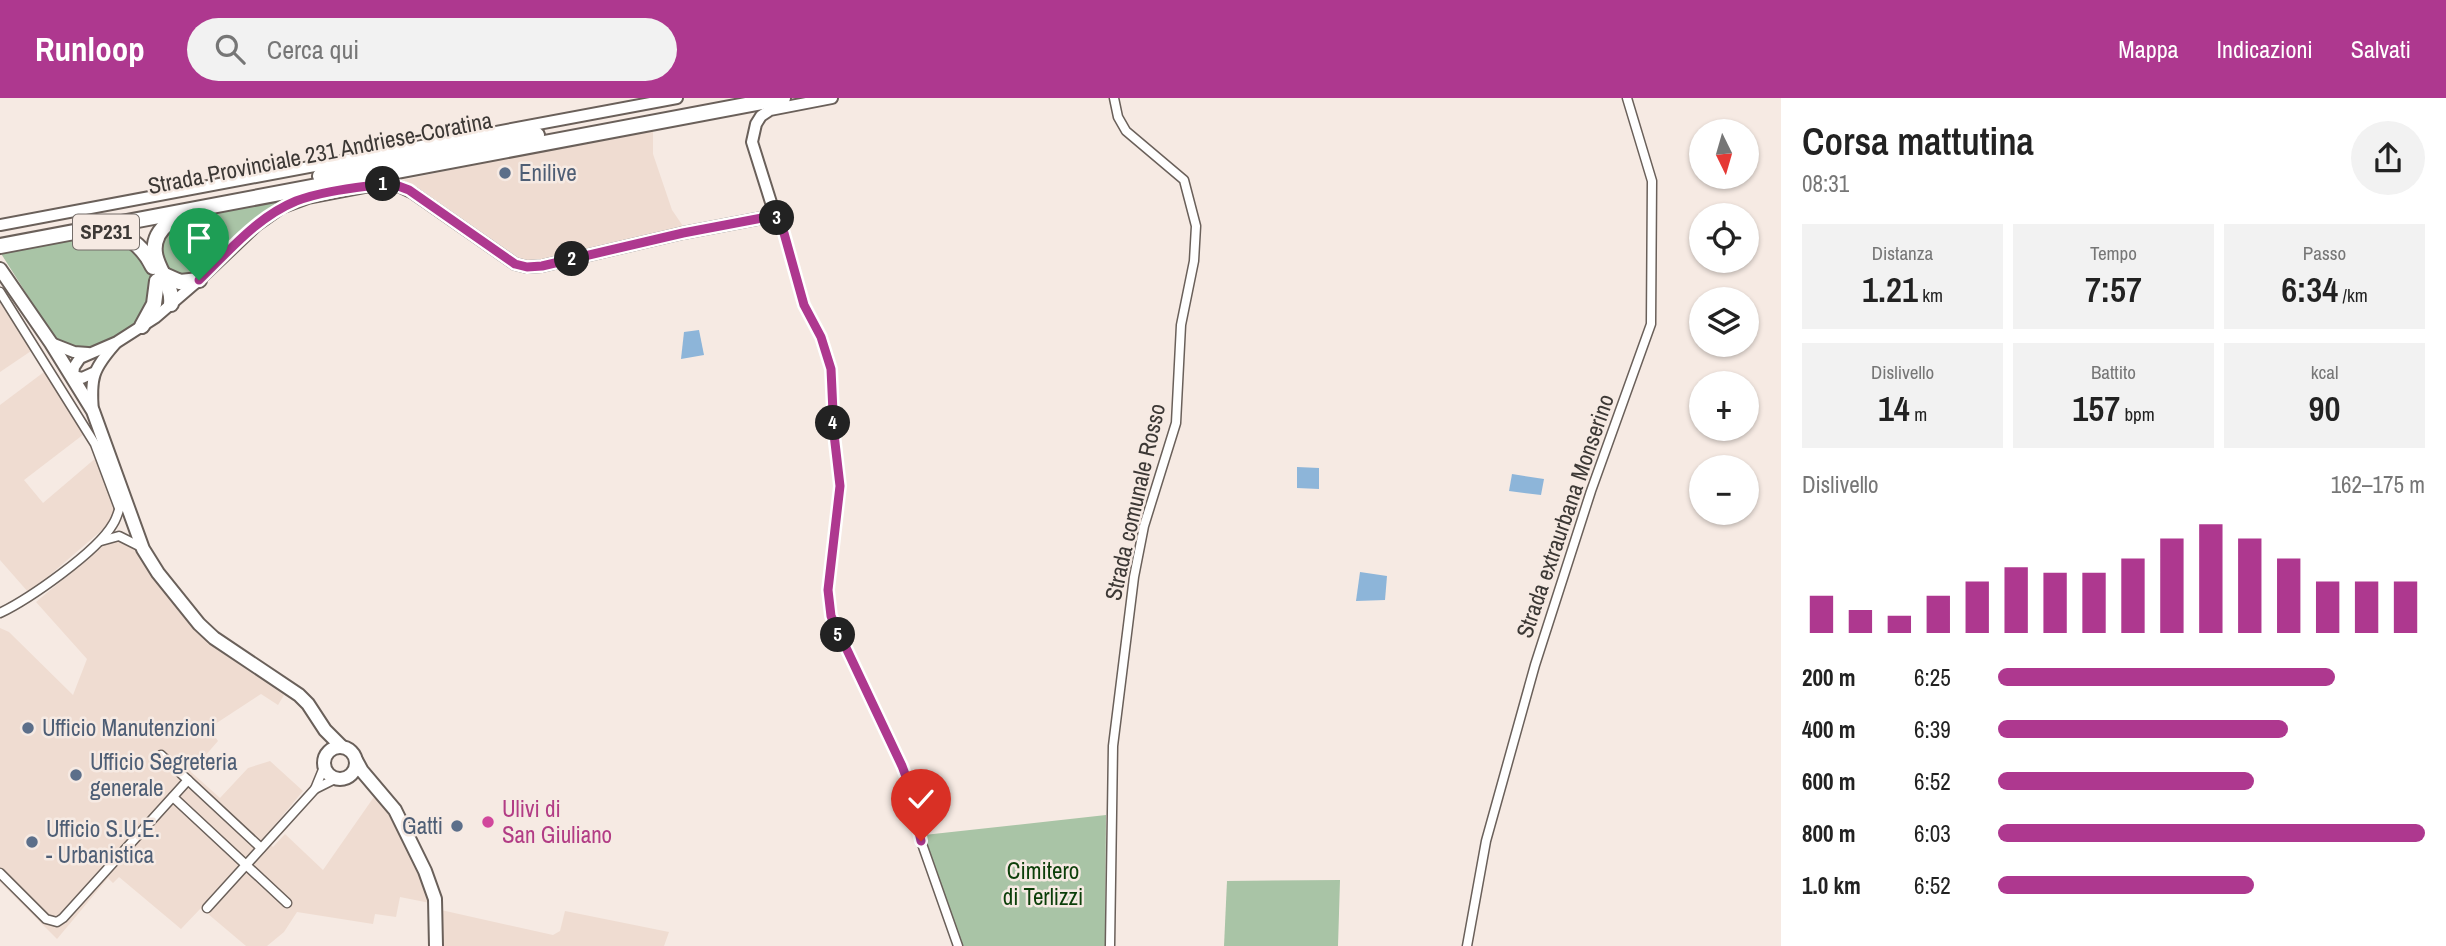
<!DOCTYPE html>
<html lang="it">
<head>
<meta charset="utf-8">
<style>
  body { margin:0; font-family:"Archivo Narrow",sans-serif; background:#f2f2f2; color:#222; height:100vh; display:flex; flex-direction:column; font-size:26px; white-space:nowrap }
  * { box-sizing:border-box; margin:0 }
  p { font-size:23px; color:#767676 }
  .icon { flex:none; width:38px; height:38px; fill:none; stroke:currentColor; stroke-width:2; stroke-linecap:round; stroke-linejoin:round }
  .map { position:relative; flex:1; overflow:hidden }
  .panel { display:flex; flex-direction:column; background:#fff; width:665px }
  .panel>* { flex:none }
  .needle { width:46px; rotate:175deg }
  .fabs { position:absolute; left:1689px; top:21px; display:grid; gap:14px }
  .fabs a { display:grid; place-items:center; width:70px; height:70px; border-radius:50%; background:#fff; box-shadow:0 2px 5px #0004; font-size:35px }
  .pin { position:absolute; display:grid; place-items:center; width:60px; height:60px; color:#fff; margin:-72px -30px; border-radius:50% 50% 50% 0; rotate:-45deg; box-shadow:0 0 7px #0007 }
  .pin .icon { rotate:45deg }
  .km { position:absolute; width:35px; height:35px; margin:-18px; border-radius:50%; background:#222; color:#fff; font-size:19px; line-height:35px; text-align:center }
  .round { display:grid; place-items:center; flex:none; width:74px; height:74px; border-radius:37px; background:#f2f2f2 }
  .summary { display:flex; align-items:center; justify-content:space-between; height:119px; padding:0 21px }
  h1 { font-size:38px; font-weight:600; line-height:52px }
  .figures { display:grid; grid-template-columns:repeat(3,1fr); gap:10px; height:119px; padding:7px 21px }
  .figures div { display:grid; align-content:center; border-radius:0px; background:#f2f2f2; text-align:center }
  .figures b { font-size:35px; font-weight:600 }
  .figures small { font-size:19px; font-weight:400 }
  .figures p { font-size:19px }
  .chart { height:196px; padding:14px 21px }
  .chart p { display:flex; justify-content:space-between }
  .chart svg { width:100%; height:126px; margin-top:7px; stroke:#ae388f; stroke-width:6 }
  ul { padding:0 21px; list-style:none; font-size:23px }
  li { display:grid; grid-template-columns:112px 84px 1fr; align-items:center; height:52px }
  li i { height:18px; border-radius:9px; background:#ae388f }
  header { display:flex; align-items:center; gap:42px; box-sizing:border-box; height:98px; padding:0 35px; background:#ae388f; color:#fff }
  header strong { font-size:33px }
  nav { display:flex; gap:38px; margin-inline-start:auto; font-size:24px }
  .search { width:490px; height:63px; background:#f2f2f2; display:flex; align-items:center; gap:18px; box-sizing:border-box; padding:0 24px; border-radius:38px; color:#767676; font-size:26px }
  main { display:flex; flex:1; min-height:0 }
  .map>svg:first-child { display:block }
  .built { fill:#efdcd1 }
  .green { fill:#a9c4a6 }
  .water { fill:#8db5d9 }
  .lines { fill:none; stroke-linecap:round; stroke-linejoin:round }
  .minor-casing { stroke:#6a605a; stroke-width:11 }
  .tertiary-casing { stroke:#6a605a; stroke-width:14 }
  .secondary-casing { stroke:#6a605a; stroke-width:16 }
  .trunk-casing { stroke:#6a605a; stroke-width:18 }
  .minor { stroke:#fff; stroke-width:8 }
  .tertiary { stroke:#fff; stroke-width:10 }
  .secondary { stroke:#fff; stroke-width:12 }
  .trunk { stroke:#fff; stroke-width:14 }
  .route-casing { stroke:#fff; stroke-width:14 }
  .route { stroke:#ae388f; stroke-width:9 }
  .service-dot { fill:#5c6f8a; stroke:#f6eae3; stroke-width:2.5 }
  .hotel-dot { fill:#d1479c; stroke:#f6eae3; stroke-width:2.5 }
  .labels { text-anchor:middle; stroke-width:5; stroke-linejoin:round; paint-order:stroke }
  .shield { fill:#f6eae3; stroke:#746d69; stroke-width:2 }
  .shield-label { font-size:21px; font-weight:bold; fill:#3c3835 }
  .street-label { font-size:23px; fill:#3c3835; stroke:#f6eae3 }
  .service-label { font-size:23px; fill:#4e5e75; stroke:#f6eae3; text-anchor:start }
  .hotel-label { font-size:23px; fill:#b23c85; stroke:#f6eae3; text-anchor:start }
  .park-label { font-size:23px; fill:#0c3f09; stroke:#f6eae3 }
</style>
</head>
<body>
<header>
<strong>Runloop</strong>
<div class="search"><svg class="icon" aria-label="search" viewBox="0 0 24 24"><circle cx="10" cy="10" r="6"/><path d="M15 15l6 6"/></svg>Cerca qui</div>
<nav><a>Mappa</a><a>Indicazioni</a><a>Salvati</a></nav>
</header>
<main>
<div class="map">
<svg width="1781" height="848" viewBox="0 0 1781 848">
  <rect width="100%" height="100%" fill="#f6eae3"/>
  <g class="built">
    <polygon points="653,29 653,56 672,112 685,131 539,165 517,163 407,86 398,83"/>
    <polygon points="0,204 31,253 0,274"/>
    <polygon points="44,274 84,336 24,382 43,405 97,359 115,409 113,419 102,432 29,495 0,462 0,307"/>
    <polygon points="116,442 124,444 133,450 176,508 215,550 284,597 278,607 261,596 209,630 218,643 191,674 220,700 248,670 270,663 303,693 264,740 273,749 285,736 323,772 376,696 409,751 421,777 430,805 400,799 396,819 375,816 373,826 297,814 284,834 267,848 246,848 201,810 181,831 119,779 113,785 108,780 57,841 0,784 0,530 9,534 73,597 87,561 36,504 109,443"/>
    <polygon points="441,812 553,837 560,833 565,813 669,834 664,848 441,848"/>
  </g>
  <g class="green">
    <path d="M301 98 262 117 199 175 183 181 165 173C163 162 155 145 163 136 182 114 270 106 301 98Z"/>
    <path d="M98 137C107 139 122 141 129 146 153 164 161 193 142 218 137 225 128 230 121 235 97 250 74 260 52 236L0 154Z"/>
    <polygon points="1106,717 1105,848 963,848 924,737"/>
    <polygon points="1340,782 1338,848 1224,848 1227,783"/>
  </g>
  <g class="water">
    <polygon points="699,232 704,257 681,261 684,234"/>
    <polygon points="1297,369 1319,370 1319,391 1297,390"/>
    <polygon points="1512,376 1544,381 1541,397 1509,393"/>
    <polygon points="1360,474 1387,478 1385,502 1356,503"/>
  </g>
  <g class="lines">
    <defs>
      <g id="minor">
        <polyline points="774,114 782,128 804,207 821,239 831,271 834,336 840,388 828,492 831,518 902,668 908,684 921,743 958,848"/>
        <polyline points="0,194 95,346 119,410"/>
        <polyline points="101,443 119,438 141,449"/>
        <path d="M0 515C29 501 97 454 113 426 117 420 119 412 121 405"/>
        <polyline points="161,657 261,750"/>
        <polyline points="315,691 335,681"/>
        <polyline points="173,699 287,805"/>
        <polyline points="0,775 46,821 57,824 63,820 188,682"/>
        <polyline points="207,810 315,691 324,669"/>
        <polyline points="1110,848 1113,648 1134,479 1144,428 1176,325 1181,227 1194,163 1196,128 1184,82 1126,33 1118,19 1114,0"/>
        <polyline points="1467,848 1486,743 1535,567 1591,393 1651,226 1652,83 1627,0"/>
      </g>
      <g id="tertiary">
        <polyline points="0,127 677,0"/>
        <polyline points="51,245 74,254 88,255"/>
        <polyline points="93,275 82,280 73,278 74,269 80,260 117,244 156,219 199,182 257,127 281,110 308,100 381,86 396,87 413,95 515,166 527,169 542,168 683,135 762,120 774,114 752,44 756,26 761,18 770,12 832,0"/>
        <path d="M93 313C90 280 93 271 115 246"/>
      </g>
      <g id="secondary">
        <polyline points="0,171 51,245 93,313 143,451 158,475 199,526 214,540 299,597 308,606 325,632 342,649"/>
        <circle cx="340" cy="665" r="16"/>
        <polyline points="356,662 362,673 395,712 425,773 435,801 436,848"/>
      </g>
      <g id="trunk">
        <polyline points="320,78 537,37"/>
        <path d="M101 134C125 133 143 148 153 169"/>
        <polyline points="0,148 783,0"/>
        <polyline points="162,176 180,184 199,182"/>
        <path d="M171 206C174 181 145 163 158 137 164 126 173 121 185 118"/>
        <polyline points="142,228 154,206 157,183"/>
      </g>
    </defs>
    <use href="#minor" class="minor-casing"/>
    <use href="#tertiary" class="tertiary-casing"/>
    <use href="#secondary" class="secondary-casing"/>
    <use href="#trunk" class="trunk-casing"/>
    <use href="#minor" class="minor"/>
    <use href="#tertiary" class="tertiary"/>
    <use href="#secondary" class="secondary"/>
    <use href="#trunk" class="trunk"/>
  </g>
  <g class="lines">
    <defs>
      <path id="route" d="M199 182C229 153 257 119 296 103 322 93 354 90 382 86H393L409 92 515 166 527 169 542 168 683 135 762 120 774 114 782 128 804 207 821 239 831 271 834 336 840 388 828 492 831 518 902 668 908 684 921 743"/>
    </defs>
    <use href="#route" class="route-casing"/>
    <use href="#route" class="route"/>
  </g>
  <g class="service-dot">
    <circle cx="505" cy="75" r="7"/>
    <circle cx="28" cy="630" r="7"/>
    <circle cx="76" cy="677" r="7"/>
    <circle cx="457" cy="728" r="7"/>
    <circle cx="32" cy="744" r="7"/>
  </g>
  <circle class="hotel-dot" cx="488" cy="724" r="7"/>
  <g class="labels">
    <rect class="shield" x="73" y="116.5" width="66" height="35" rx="5"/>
    <g class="shield-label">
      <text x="106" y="141">SP231</text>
    </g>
    <g class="street-label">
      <text transform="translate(320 55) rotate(-11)" y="8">Strada Provinciale 231 Andriese-Coratina</text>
      <text transform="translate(1135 404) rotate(-77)" y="8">Strada comunale Rosso</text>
      <text transform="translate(1565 418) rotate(-71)" y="8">Strada extraurbana Monserino</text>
    </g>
    <g class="service-label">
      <text x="519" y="83">Enilive</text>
      <text x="42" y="638">Ufficio Manutenzioni</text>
      <text x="90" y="672">Ufficio Segreteria<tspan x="90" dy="26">generale</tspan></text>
      <text x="443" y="736" text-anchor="end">Gatti</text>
      <text x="46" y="739">Ufficio S.U.E.<tspan x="46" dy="26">- Urbanistica</tspan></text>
    </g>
    <g class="hotel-label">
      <text x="502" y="719">Ulivi di<tspan x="502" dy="26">San Giuliano</tspan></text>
    </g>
    <g class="park-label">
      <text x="1043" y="781">Cimitero<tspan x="1043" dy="26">di Terlizzi</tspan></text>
    </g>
  </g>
</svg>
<div class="fabs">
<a><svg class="needle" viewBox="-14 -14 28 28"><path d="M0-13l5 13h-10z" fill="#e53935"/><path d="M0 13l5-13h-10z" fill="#767676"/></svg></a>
<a><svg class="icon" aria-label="locate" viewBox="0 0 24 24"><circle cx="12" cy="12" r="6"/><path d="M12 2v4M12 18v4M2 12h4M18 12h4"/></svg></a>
<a><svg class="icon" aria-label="layers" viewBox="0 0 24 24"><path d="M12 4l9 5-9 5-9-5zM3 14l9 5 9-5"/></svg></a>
<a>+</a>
<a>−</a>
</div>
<div class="pin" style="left:199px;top:182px;background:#1e9e55"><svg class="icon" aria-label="arrive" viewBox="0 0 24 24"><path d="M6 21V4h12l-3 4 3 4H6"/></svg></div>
<div class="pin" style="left:921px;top:743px;background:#d93025"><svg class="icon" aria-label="check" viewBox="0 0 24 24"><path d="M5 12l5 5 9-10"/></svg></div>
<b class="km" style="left:383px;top:86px">1</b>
<b class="km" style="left:572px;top:161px">2</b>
<b class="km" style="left:777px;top:120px">3</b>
<b class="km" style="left:833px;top:325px">4</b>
<b class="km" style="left:838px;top:537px">5</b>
</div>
<section class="panel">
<div class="summary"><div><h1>Corsa mattutina</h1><p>08:31</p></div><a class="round"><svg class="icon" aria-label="share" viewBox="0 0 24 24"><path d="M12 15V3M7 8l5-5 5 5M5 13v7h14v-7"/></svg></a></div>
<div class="figures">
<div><p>Distanza</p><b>1.21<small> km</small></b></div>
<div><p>Tempo</p><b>7:57</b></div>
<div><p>Passo</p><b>6:34<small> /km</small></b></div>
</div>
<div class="figures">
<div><p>Dislivello</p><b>14<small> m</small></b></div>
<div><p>Battito</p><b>157<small> bpm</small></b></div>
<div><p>kcal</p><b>90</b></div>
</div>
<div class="chart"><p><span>Dislivello</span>162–175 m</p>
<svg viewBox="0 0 160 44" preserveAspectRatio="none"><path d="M5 44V31M15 44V36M25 44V38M35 44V31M45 44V26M55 44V21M65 44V23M75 44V23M85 44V18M95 44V11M105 44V6M115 44V11M125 44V18M135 44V26M145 44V26M155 44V26"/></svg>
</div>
<ul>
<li><b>200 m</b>6:25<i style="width:79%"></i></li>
<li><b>400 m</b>6:39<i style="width:68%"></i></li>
<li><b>600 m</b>6:52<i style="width:60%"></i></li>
<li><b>800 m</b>6:03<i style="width:100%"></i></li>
<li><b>1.0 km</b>6:52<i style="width:60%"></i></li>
</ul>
</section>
</main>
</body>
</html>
